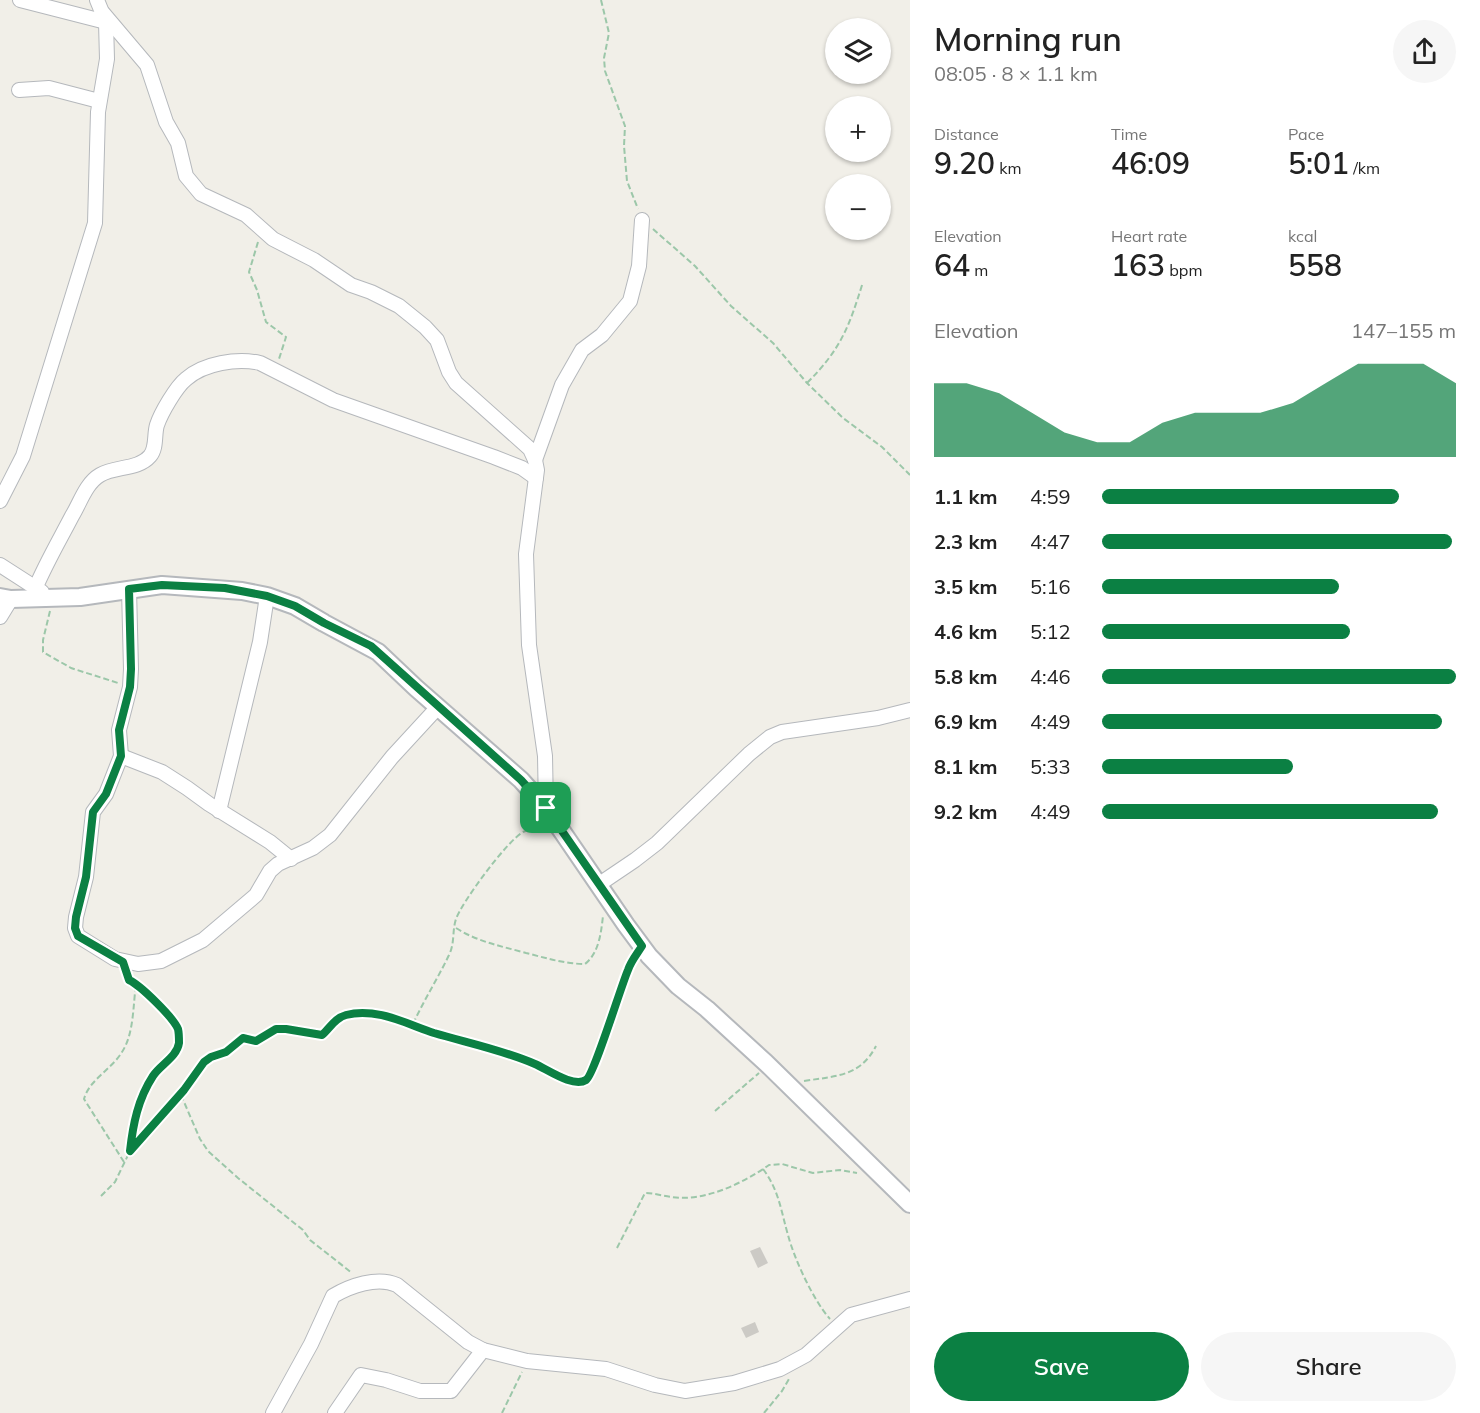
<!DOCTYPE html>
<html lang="en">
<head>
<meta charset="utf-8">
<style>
  body { margin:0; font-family:Mulish,sans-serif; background:#f6f6f6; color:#222; height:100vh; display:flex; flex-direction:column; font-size:22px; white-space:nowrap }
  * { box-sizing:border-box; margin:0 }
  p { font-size:20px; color:#767676 }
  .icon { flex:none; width:33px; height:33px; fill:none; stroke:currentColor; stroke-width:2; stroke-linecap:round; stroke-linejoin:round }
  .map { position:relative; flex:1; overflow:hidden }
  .details { display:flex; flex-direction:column; background:#fff; width:570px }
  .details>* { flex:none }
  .buttons { position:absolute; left:825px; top:18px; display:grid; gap:12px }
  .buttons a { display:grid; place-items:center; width:66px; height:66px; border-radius:50%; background:#fff; box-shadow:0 2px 4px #0004; font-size:30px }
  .pin { position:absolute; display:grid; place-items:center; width:51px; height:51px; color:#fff; margin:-26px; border-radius:12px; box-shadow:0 3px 9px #0006 }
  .round { display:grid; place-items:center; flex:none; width:63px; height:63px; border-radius:32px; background:#f6f6f6 }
  .headline { display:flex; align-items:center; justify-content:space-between; height:102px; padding:0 24px }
  h1 { font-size:33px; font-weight:600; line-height:45px }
  .figures { display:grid; grid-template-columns:repeat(3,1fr); gap:9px; height:102px; padding:6px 24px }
  .figures div { display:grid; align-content:center }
  .figures b { font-size:30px; font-weight:600 }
  .figures small { font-size:16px; font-weight:400 }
  .figures p { font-size:16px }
  .chart { height:168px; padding:12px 24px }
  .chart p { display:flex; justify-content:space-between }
  .chart svg { width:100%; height:108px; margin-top:6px; fill:#0b8043; opacity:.7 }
  .primary-button { display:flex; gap:12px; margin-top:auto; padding:12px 24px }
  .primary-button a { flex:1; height:69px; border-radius:36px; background:#0b8043; color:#fff; font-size:24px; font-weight:600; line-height:69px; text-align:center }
  .primary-button a+a { background:#f6f6f6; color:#222 }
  ul { padding:0 24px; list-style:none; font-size:20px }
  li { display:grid; grid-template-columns:96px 72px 1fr; align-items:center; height:45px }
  li i { height:15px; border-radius:8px; background:#0b8043 }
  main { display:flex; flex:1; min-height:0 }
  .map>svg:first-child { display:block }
  .building { fill:#cccac5 }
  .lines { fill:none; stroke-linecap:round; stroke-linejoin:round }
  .minor-casing { stroke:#b5b8bc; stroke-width:16 }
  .tertiary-casing { stroke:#b5b8bc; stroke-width:20 }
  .path { stroke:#9cc7a9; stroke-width:2; stroke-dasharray:6 3; stroke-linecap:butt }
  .minor { stroke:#fff; stroke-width:14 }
  .tertiary { stroke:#fff; stroke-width:16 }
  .route-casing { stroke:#fff; stroke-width:12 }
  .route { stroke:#0b8043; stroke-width:8 }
</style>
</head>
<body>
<main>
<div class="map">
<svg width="910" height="1413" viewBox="0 0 910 1413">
  <rect width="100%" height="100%" fill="#f1efe8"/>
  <g class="building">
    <polygon points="760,1247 768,1263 758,1268 750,1251"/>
    <polygon points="755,1322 759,1332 746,1338 741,1328"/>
  </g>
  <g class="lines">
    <defs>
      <g id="minor">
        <polyline points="20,0 106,22"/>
        <polyline points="103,13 147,65 166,122 178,143 186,176 201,194 246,215 273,239 314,260 351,285 371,292 399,306 425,327 437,340 449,372 456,383 530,449 535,460 537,470 526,554 529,645 545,756 546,808"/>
        <polyline points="19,90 49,88 99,101"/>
        <polyline points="535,460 562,385 582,350 602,335 630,301 639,266 642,220"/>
        <polyline points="0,501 23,456 95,223 98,112 107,59 106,22 97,0"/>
        <polyline points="0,565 42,592"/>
        <path d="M35 589C46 563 59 541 72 516 80 503 86 483 100 475 115 466 138 470 150 456 157 448 154 434 157 425 161 413 176 387 186 379 204 363 237 358 260 363L333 400 494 457 522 468 536 478"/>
        <polyline points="129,589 131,669 130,687 119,730 121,756 106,794 93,812 86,877 76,917 75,928 78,936 115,959 138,964 161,961 203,940 256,895 270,871 278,864 313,848 330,835 392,757 438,707"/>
        <polyline points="0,617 11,599"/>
        <polyline points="121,756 162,772 187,788 209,804 270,842 291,859"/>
        <polyline points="219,811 260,642 267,596"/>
        <polyline points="598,885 635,860 657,843 749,754 770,737 782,732 878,718 910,710"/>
        <path d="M273 1413 311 1344 333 1296C350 1286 377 1276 397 1285L468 1342 483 1350 527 1361 606 1369 655 1385 685 1391 734 1383 780 1369 806 1355 851 1315 910 1299"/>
        <polyline points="335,1413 361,1375 386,1380 420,1391 451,1391 483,1350"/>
      </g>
      <polyline id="tertiary" points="0,597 11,599 80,597 162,585 242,591 267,596 295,606 324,623 378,652 416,688 521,780 546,808 626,925 649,956 678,986 707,1009 766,1063 910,1204"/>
    </defs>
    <use href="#minor" class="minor-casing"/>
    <use href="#tertiary" class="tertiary-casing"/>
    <g class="path">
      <polyline points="601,0 609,33 604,58 605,71 625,126 624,146 627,181 638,209"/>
      <polyline points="653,229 695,266 731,306 773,343 807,383 843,418 882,447 910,475"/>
      <polyline points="258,242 249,272 257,290 266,322 286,337 279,359"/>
      <path d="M807 383C841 349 849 327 863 282"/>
      <polyline points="50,611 43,640 43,652 71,668 118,683"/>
      <path d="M456 928C478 942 501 946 526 953 546 958 565 964 585 964 599 953 601 933 603 916"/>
      <path d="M126 973C128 981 133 981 138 986 149 997 174 1016 178 1031 184 1052 161 1061 152 1076 138 1101 133 1123 130 1151"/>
      <path d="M413 1024C424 1000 438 978 449 955 455 943 452 931 456 919 462 902 507 841 523 832 529 829 538 829 545 829"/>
      <path d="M804 1081C835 1076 860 1077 876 1046"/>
      <polyline points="181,1095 200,1139 208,1151 238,1178 303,1230 310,1240 352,1273"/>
      <polyline points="715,1111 759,1073"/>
      <path d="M124 1162 84 1099C89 1080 112 1069 122 1052 134 1034 133 1005 136 984"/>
      <path d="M763 1169C779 1190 781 1211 788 1235 794 1258 813 1300 830 1319"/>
      <path d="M101 1196 115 1182 130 1151 184 1090 204 1062 211 1057 226 1052 239 1040 243 1038 257 1041 276 1029H286L322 1035C330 1028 335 1017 346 1015 376 1007 407 1025 435 1033 467 1043 500 1051 532 1063 550 1069 563 1082 583 1082L592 1073 602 1041 634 958"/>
      <path d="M617 1248 645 1193C654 1193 663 1196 672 1197 705 1202 743 1183 769 1165L782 1164 813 1173 840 1170 857 1173"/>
      <polyline points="502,1413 522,1372"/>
      <polyline points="764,1413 782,1391 789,1379"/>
    </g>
    <use href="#minor" class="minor"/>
    <use href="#tertiary" class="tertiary"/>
  </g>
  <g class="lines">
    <defs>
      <path id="route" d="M162 585 225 588 267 596 295 606 324 623 371 646 521 780 546 808 642 946C637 954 631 961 628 970 621 986 594 1075 586 1080 573 1088 547 1069 535 1064 503 1050 468 1043 434 1033 407 1024 376 1007 346 1015 335 1018 330 1028 322 1035L286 1029H276L256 1041 243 1038 226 1052 211 1057 204 1062 184 1090 130 1151C133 1124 138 1099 153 1076 160 1065 177 1057 179 1043 179 1039 179 1033 178 1029 173 1017 140 985 129 980L123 962 78 936 75 928 76 917 86 877 93 812 106 794 121 756 119 730 130 687 131 669 129 589Z"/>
    </defs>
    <use href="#route" class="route-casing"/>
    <use href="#route" class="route"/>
  </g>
</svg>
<div class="buttons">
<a><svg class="icon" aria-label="layers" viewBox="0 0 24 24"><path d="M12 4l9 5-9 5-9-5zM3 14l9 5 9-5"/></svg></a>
<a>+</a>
<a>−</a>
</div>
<div class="pin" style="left:546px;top:808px;background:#1e9e55"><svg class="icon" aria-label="arrive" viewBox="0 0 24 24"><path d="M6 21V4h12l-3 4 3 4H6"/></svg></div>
</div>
<section class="details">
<div class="headline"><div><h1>Morning run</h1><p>08:05 · 8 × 1.1 km</p></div><a class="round"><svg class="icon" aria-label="share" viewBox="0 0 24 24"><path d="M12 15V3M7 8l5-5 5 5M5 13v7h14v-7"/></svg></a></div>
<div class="figures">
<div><p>Distance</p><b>9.20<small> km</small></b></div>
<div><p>Time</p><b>46:09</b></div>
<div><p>Pace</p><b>5:01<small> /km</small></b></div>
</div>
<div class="figures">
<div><p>Elevation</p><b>64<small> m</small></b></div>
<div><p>Heart rate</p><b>163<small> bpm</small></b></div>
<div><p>kcal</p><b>558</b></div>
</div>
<div class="chart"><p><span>Elevation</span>147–155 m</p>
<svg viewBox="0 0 160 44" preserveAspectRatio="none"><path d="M0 44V14L10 14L20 18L30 26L40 34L50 38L60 38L70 30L80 26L90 26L100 26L110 22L120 14L130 6L140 6L150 6L160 14V44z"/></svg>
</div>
<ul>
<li><b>1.1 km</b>4:59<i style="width:84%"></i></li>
<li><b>2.3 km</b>4:47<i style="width:99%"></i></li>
<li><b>3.5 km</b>5:16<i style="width:67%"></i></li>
<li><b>4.6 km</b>5:12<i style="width:70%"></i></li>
<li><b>5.8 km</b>4:46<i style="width:100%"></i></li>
<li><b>6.9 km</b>4:49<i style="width:96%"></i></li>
<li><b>8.1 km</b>5:33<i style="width:54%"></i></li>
<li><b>9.2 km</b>4:49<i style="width:95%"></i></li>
</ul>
<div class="primary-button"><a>Save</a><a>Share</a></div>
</section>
</main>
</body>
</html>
